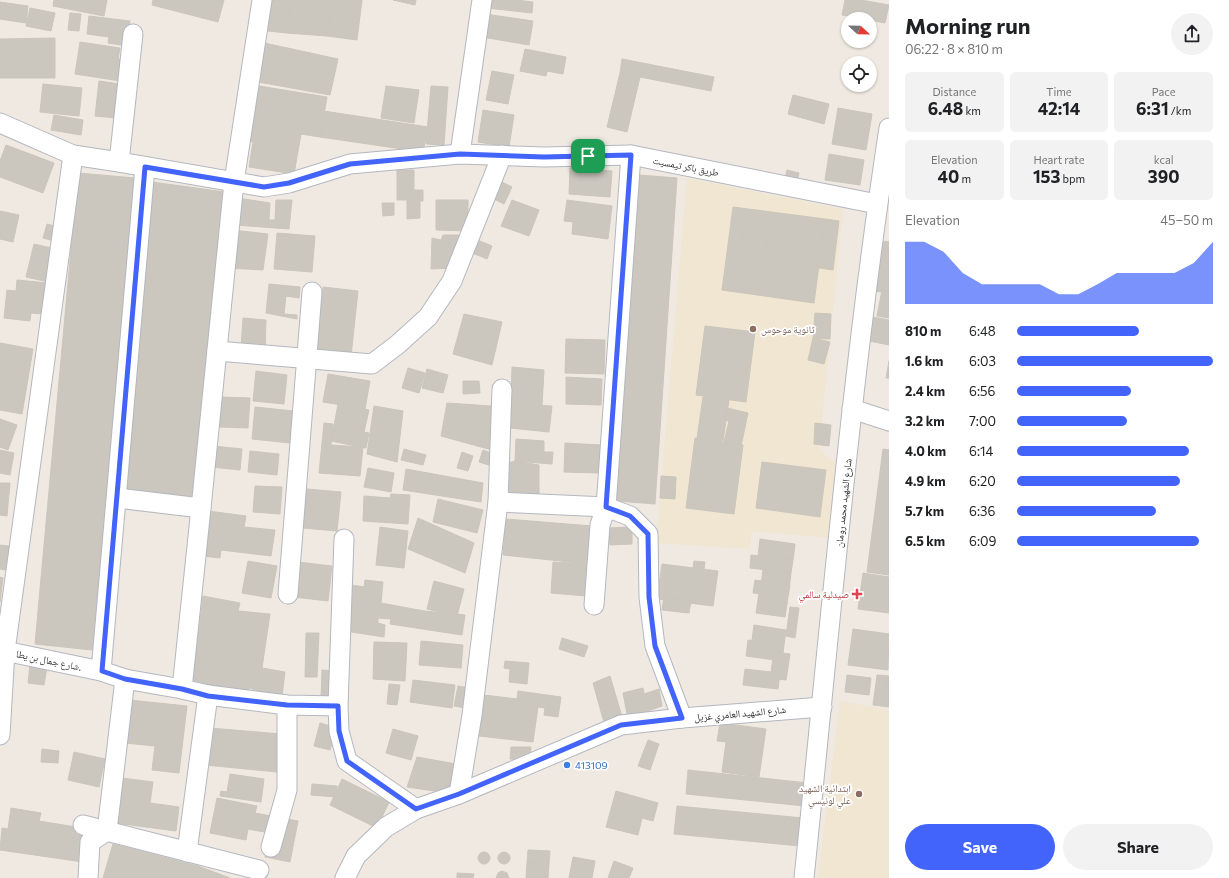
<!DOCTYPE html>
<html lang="en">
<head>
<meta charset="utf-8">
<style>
  body { margin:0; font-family:Commissioner,"Noto Naskh Arabic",sans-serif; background:#f2f2f2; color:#202124; height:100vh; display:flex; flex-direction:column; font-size:15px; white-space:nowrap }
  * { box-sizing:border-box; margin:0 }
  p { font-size:13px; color:#757577 }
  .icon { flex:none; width:22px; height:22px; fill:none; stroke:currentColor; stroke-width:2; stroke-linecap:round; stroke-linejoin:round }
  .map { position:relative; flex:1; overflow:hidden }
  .side { display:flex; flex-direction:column; background:#fff; width:340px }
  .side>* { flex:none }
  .needle { width:26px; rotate:112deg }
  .tools { position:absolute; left:841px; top:12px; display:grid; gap:8px }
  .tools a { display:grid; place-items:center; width:36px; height:36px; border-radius:50%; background:#fff; box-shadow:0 1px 3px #0004; font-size:20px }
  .pin { position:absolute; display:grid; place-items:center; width:34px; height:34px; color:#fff; margin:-17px; border-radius:8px; box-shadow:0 2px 6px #0006 }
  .round { display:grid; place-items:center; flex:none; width:42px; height:42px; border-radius:21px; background:#f2f2f2 }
  .summary { display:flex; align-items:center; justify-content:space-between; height:68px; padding:0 16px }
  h1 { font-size:22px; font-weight:700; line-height:30px }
  .stats { display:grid; grid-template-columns:repeat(3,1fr); gap:6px; height:68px; padding:4px 16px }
  .stats div { display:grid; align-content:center; border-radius:6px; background:#f2f2f2; text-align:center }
  .stats b { font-size:17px; font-weight:700 }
  .stats small { font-size:11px; font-weight:400 }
  .stats p { font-size:11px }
  .chart { height:112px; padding:8px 16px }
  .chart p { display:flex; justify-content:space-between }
  .chart svg { width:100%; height:72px; margin-top:4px; fill:#4264fb; opacity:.7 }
  .action { display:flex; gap:8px; margin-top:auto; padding:8px 16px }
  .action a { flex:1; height:46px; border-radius:24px; background:#4264fb; color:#fff; font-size:16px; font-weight:700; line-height:46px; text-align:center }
  .action a+a { background:#f2f2f2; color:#202124 }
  ul { padding:0 16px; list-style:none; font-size:13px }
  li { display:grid; grid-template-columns:64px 48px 1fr; align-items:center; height:30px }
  li i { height:10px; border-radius:5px; background:#4264fb }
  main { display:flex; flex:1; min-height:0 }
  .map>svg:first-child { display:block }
  .education { fill:#f0e6d1 }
  .building { fill:#cbc7bf; stroke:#cbc5ba }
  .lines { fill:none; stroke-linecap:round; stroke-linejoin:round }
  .minor-casing { stroke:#b4b7c1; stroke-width:21 }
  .minor { stroke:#fff; stroke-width:19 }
  .route-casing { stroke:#fff; stroke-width:8 }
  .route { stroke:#4264fb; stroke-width:5 }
  .education-dot { fill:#8d6e63; stroke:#fff; stroke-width:1.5 }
  .health-dot { fill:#e0444e; stroke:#fff; stroke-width:1.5 }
  .shop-dot { fill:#3f7fe0; stroke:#fff; stroke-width:1.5 }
  .labels { text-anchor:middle; stroke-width:3.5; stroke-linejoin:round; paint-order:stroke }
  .street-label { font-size:10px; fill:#2e2e2e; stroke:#fff }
  .education-label { font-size:10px; fill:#785e54; stroke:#fff; text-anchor:start }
  .health-label { font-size:10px; fill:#be3a42; stroke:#fff; text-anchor:end }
  .shop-label { font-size:10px; fill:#366cbe; stroke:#fff; text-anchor:start }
</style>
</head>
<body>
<main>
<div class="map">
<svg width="889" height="878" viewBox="0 0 889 878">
  <rect width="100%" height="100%" fill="#efe9e1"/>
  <g class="education">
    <polygon points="687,178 843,209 819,449 836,464 831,538 752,531 749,549 656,543"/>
    <polygon points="840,701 889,710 889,878 818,878"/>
  </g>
  <g class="building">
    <polygon points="54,0 107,0 104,16 53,6"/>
    <polygon points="153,0 224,0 218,22 152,5"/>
    <polygon points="264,0 291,0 287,33 258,30"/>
    <polygon points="291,0 331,0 327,36 287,33"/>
    <polygon points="331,0 362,0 357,40 327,36"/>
    <polygon points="393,0 416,0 415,5"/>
    <polygon points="488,0 516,0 533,2 532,13 487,8"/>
    <polygon points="845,0 861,0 889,5 885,23 870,20 870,19 842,15"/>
    <polygon points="0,2 28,6 26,23 0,19"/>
    <polygon points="30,8 55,13 51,31 26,26"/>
    <polygon points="70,13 81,14 79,31 68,30"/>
    <polygon points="485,14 533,21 529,45 482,37"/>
    <polygon points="89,16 130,21 127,46 108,43 109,37 87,34"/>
    <polygon points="55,38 55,78 0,78 0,39"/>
    <polygon points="80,42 120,48 118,59 130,61 127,82 75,74"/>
    <polygon points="260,42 338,59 330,95 253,81"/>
    <polygon points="525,49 566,57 563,74 547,71 546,76 520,71"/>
    <polygon points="622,59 714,77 711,91 620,73"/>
    <polygon points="492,71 514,75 508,104 486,100"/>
    <polygon points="620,73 640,77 627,132 607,127"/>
    <polygon points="99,81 120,84 116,118 95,116"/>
    <polygon points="43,84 82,88 79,116 40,112"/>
    <polygon points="259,86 327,97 320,137 301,134 294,174 249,167 253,142 250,141"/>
    <polygon points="386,86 419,90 414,123 381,118"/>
    <polygon points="431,86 448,87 444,145 426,144"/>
    <polygon points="793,95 829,104 824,124 788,114"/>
    <polygon points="838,108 872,114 866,150 832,144"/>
    <polygon points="483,110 514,115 509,147 478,142"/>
    <polygon points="324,111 428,127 423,152 320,137"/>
    <polygon points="54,115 83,120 81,135 51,130"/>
    <polygon points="6,145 54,163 43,193 0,177 0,161"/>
    <polygon points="829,154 864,160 860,185 825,180"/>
    <polygon points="570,168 612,171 610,197 569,194"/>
    <polygon points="397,170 414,170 414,190 423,190 423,201 420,201 420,218 407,219 407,200 397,200"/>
    <polygon points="787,170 799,173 797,182 785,179"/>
    <polygon points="78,173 135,178 92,650 35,644"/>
    <polygon points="639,175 677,178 655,504 617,501"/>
    <polygon points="498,180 512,187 504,204 490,197"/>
    <polygon points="152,182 225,192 192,499 123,488"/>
    <polygon points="238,198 270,203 269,220 275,220 276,200 292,200 289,229 235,225"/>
    <polygon points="436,200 468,200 468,231 436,230"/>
    <polygon points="512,200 539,210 529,236 501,226"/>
    <polygon points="567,200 612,206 608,239 572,234 573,222 564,221"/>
    <polygon points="382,203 394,203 394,215 383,216"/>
    <polygon points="733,207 825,219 814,303 722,290"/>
    <polygon points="0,211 19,215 13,242 0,239"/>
    <polygon points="825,219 839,221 833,270 819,268"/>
    <polygon points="593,220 599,222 596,233 590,231"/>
    <polygon points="47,224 58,227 54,241 43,238"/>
    <polygon points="233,230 268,234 263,270 228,268"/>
    <polygon points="743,232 768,235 765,256 740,253"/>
    <polygon points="277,233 315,236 312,272 274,269"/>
    <polygon points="443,235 466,235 453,268 431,269 432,238 441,240"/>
    <polygon points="475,239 492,246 487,259 470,252"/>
    <polygon points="881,241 889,242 889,293 874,291"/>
    <polygon points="34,244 56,249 49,282 26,277"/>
    <polygon points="17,280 48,283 44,314 31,313 30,321 4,318 7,290 16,291"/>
    <polygon points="269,284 300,287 299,298 286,296 284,314 297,315 297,319 266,313"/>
    <polygon points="323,287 358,291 351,356 315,352"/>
    <polygon points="882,290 889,292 889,318 877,316"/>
    <polygon points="815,313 831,314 830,339 813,338"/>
    <polygon points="464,314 502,322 492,365 453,354"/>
    <polygon points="873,317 889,320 889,345 869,341"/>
    <polygon points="243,318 266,320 265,350 241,349"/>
    <polygon points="705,326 755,332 746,402 696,395"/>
    <polygon points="813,338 830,342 824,364 808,360"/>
    <polygon points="566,339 605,340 604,374 565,373"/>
    <polygon points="0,343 33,349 22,414 0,410"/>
    <polygon points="889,361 889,378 886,378"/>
    <polygon points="512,367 544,370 542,406 511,404"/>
    <polygon points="408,368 425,373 419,393 402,388"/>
    <polygon points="427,369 448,375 443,393 422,388"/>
    <polygon points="256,371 287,375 284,404 253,401"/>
    <polygon points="328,374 370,381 365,409 323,402"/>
    <polygon points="566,377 602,379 601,405 566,404"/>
    <polygon points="463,381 479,381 480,393 463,394"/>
    <polygon points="221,397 250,398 248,428 219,427"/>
    <polygon points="703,397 729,400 723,441 697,438"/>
    <polygon points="447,403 491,406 495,440 492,450 441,436"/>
    <polygon points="338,404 369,410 364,432 369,433 366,448 331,441"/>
    <polygon points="511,404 552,406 549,432 510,428"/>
    <polygon points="374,406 403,411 397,462 367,454"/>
    <polygon points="255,407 293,411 290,443 252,439"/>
    <polygon points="727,408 748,413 741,446 724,442 729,421 725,420"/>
    <polygon points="0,419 17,425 8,450 0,447"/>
    <polygon points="324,423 333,424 331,445 363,447 360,476 319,473"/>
    <polygon points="815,423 831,425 829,446 814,444"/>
    <polygon points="695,438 743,445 734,514 686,508"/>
    <polygon points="516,439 544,441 544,452 553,452 552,464 515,461"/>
    <polygon points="565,443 601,445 599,473 564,472"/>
    <polygon points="213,446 242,449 240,470 211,467"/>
    <polygon points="404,449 426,455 423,465 401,460"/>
    <polygon points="883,449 889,450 889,575 867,572"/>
    <polygon points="0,450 14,453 10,475 0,473"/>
    <polygon points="483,450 496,455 492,466 479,462"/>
    <polygon points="250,451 279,454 277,475 248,472"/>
    <polygon points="462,452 473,456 468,471 457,468"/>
    <polygon points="515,461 539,465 539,497 503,494 504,464"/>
    <polygon points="762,462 826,470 820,517 756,508"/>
    <polygon points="368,468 394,473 391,492 364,487"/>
    <polygon points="406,469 483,483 481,502 403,490"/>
    <polygon points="661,476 676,477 675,499 660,498"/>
    <polygon points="0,483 10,483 7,516 0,515"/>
    <polygon points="255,486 282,487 280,514 253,512"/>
    <polygon points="307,489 341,492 337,531 303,528"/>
    <polygon points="391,494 410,495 408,524 363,521 364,496 390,498"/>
    <polygon points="438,499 483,510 477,533 433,522"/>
    <polygon points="208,511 246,516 244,527 275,530 271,556 221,550 220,558 203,556"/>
    <polygon points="418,518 474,543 465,573 408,549"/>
    <polygon points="506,519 592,526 589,564 503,555"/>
    <polygon points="380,527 408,531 404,568 376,565"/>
    <polygon points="632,527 632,544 610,545 609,528"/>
    <polygon points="760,539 795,544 793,560 758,556"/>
    <polygon points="0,545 9,546 5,570 0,569"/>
    <polygon points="751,555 793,560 791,573 750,568"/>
    <polygon points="248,561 277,566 271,598 242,593"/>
    <polygon points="694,561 705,562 704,569 693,568"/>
    <polygon points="298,562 332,566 328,601 294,597"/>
    <polygon points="553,562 589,564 586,596 551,593"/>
    <polygon points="662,564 718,571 713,606 657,599"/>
    <polygon points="763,569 791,573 789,589 761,586"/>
    <polygon points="863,573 889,577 889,613 858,609"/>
    <polygon points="0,577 3,578 0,602"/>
    <polygon points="365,580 383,582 381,603 424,611 465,615 462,635 390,624 391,619 378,618 378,623 385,625 384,637 345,631 352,585 364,587"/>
    <polygon points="755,580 790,585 788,597 753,593"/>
    <polygon points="434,581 464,589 457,616 427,609"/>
    <polygon points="759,593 788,597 785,617 756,613"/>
    <polygon points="203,596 240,603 238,611 270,614 262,668 285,672 282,696 266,693 249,688 248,694 193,680"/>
    <polygon points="664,597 691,601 689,613 662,610"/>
    <polygon points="790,607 799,608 795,638 786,636"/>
    <polygon points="754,625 786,630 784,645 752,640"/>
    <polygon points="853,629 889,634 888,670 848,665"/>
    <polygon points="306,633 319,633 317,677 305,677"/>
    <polygon points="562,638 588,646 584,657 559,649"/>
    <polygon points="748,640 784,645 782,661 746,656"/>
    <polygon points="421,641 463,645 461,668 419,665"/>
    <polygon points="374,642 407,643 405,681 373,679"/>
    <polygon points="774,652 790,654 786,680 770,678"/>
    <polygon points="505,661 529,663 527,684 509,682 510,669 504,668"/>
    <polygon points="30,665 47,667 44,685 28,683"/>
    <polygon points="745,669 780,673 778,689 743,685"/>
    <polygon points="322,670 334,671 333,699 321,699"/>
    <polygon points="847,675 871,678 869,695 845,692"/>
    <polygon points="877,675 889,676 889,707 873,705"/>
    <polygon points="610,676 623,720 605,726 593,683"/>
    <polygon points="889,676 889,700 884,699"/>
    <polygon points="413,680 455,685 452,708 410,702"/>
    <polygon points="389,684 400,685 397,705 387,704"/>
    <polygon points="458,686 469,688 466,708 454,706"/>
    <polygon points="643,688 648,715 628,719 623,693"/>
    <polygon points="659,689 662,706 648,711 644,694"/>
    <polygon points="518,691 561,697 558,717 544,715 545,708 538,707 533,742 479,736 484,695 517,699"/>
    <polygon points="129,700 187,706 179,773 152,770 155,746 125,743"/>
    <polygon points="320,723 337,728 330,750 314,746"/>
    <polygon points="720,723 766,729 759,777 722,772 726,742 717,741"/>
    <polygon points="210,728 281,734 277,772 205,765"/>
    <polygon points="393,729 418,736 411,760 386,753"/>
    <polygon points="648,740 659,744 650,770 638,766"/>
    <polygon points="511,747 531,747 530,760 510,759"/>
    <polygon points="42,749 59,751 58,763 41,762"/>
    <polygon points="74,752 105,759 99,787 68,780"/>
    <polygon points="417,757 456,764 448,793 407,787"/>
    <polygon points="688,770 808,783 805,806 686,794"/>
    <polygon points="230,774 264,779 261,802 220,796 221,791 227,792"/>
    <polygon points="122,778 153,782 150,803 179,807 176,831 116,823"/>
    <polygon points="342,779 389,802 377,828 330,805"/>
    <polygon points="312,784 337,786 336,797 311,795"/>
    <polygon points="616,791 658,803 653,821 642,818 638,835 606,827"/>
    <polygon points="217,798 257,806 255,813 298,821 290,862 265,857 270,833 248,829 246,840 210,833"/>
    <polygon points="677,806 803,818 800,846 674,834"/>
    <polygon points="11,808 41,813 39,821 88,829 83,862 0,850 2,828 8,829"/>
    <polygon points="113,844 198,866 230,878 103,878"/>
    <polygon points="528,850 550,851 549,864 527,863"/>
    <circle cx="484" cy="858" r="6"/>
    <circle cx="504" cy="858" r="6"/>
    <polygon points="573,857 595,861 592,878 569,878"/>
    <polygon points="614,861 633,868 629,878 608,878"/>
    <polygon points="527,863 549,864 548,878 526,878"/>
    <polygon points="502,871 507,873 509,878 496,878 498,873"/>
    <polygon points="457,873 474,874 473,878 457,878"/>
  </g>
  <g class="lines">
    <defs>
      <g id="minor">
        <polyline points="0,123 73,155 119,162 264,187 289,183 350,164 460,154 544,157 631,155 877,204"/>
        <polyline points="460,154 482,0"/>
        <polyline points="119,162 133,34"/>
        <polyline points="217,351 372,364 397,345 428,317 452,281 502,155"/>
        <polyline points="852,409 889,421"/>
        <polyline points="117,498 201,508"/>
        <polyline points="498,502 606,507 630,516 648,534 649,597 655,646 682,718"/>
        <polyline points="288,594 312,292"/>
        <polyline points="594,605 600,525 606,507 631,155"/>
        <polyline points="0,650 101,671 125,679 182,689 208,695 287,705 338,706 339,731 347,761 416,809"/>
        <polyline points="101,671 145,167"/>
        <polyline points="182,689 201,508 234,182 262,0"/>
        <polyline points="338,706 344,539"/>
        <polyline points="0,735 5,651 73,155"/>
        <polyline points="459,794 472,715 498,502 502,389"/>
        <polyline points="83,825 259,870"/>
        <polyline points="271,847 287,790 287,705"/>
        <polyline points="187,852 208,695"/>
        <polyline points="88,878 90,842 107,831 125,679"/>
        <polyline points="345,878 356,856 386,827 416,809 459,794 621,725 682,718 822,707"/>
        <path d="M804 878C830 628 851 377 889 128"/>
      </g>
    </defs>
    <use href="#minor" class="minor-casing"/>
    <use href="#minor" class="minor"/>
  </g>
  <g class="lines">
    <defs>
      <polygon id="route" points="460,154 544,157 631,155 606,507 630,516 648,534 649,597 655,646 682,718 621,725 459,794 416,809 347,761 339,731 338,706 287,705 208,696 182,689 125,679 102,671 145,167 264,187 289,183 350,164"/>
    </defs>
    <use href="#route" class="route-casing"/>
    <use href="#route" class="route"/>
  </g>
  <g class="education-dot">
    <circle cx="753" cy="329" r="4"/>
    <circle cx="859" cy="794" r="4"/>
  </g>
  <path class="health-dot" d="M855 588h4v4h4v4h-4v4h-4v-4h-4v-4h4z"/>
  <circle class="shop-dot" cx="567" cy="765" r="4"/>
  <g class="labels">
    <g class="street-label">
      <text transform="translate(686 166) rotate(11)" y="4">طريق باكر تيمسيت</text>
      <text transform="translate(843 503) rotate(-84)" y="4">شارع الشهيد محمد رومان</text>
      <text transform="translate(49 660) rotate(12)" y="4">شارع جمال بن يطا.</text>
      <text transform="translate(740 713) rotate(-5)" y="4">شارع الشهيد العامري غزيل</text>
    </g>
    <g class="education-label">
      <text x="761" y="333">ثانوية موحوس</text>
      <text x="851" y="792" text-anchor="end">ابتدائية الشهيد<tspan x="851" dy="12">علي لونيسي</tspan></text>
    </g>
    <g class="health-label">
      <text x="849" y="598">صيدلية سالمي</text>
    </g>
    <g class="shop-label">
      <text x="575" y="769">413109</text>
    </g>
  </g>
</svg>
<div class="tools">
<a><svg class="needle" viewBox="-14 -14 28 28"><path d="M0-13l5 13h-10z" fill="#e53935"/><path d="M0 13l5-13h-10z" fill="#757577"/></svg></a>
<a><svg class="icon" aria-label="locate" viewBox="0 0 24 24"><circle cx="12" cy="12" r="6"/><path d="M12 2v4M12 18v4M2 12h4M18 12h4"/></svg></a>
</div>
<div class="pin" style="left:588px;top:156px;background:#1e9e55"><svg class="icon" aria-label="arrive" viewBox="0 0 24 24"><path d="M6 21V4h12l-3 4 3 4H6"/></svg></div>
</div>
<section class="side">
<div class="summary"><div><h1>Morning run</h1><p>06:22 · 8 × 810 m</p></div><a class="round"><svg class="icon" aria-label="share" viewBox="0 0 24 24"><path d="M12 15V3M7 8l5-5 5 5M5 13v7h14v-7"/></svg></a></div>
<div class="stats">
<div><p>Distance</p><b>6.48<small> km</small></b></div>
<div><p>Time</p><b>42:14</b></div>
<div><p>Pace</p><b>6:31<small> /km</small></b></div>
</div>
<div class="stats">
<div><p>Elevation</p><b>40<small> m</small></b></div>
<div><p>Heart rate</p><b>153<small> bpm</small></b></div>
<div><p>kcal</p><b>390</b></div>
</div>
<div class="chart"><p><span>Elevation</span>45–50 m</p>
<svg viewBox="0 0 160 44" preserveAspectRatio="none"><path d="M0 44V6L10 6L20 12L30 25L40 32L50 32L60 32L70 32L80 38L90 38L100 32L110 25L120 25L130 25L140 25L150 19L160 6V44z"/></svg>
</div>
<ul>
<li><b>810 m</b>6:48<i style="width:62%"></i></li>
<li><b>1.6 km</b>6:03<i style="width:100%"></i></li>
<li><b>2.4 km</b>6:56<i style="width:58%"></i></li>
<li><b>3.2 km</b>7:00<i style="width:56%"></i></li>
<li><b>4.0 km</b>6:14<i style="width:88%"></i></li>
<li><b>4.9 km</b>6:20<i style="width:83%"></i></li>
<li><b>5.7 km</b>6:36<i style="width:71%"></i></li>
<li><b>6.5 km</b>6:09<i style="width:93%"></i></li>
</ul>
<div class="action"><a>Save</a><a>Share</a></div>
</section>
</main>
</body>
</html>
